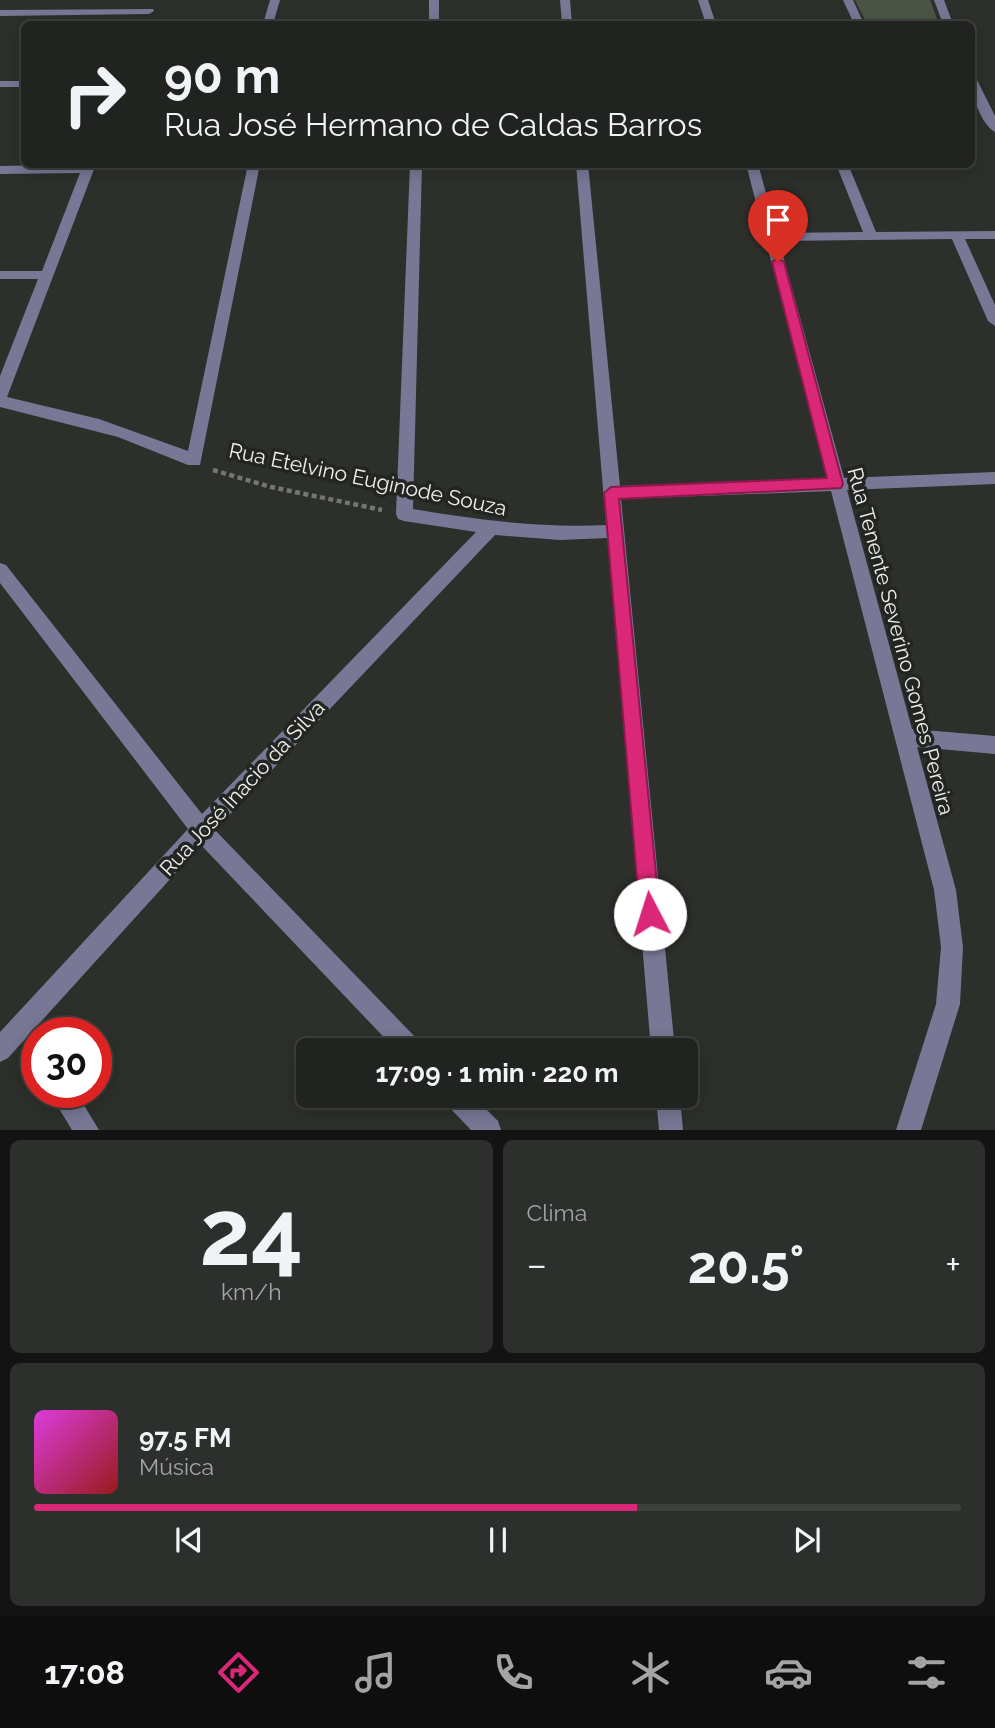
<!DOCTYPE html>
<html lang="pt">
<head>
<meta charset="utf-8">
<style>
	body { margin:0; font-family:Raleway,sans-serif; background:#2d2f2d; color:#f1f3f6; height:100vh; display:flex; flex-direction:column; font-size:26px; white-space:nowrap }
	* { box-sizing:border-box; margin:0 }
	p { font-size:23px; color:#a2a4a5 }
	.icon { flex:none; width:38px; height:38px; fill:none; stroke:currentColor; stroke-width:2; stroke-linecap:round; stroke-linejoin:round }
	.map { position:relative; height:1130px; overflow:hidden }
	.details { display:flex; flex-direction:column; gap:10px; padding:10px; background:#121312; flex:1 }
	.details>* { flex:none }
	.banner { position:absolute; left:21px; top:21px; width:954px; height:147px; border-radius:10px; box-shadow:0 4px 18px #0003,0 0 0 2px #3e403e; background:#212320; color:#f1f3f6; overflow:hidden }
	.speed { position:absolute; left:21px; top:1017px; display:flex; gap:14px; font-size:35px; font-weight:700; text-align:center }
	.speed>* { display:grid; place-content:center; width:91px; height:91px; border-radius:50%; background:#212320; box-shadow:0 4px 18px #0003,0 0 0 2px #3e403e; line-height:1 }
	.speed .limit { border:10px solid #d22; background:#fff; color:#111 }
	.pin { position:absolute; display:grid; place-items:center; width:60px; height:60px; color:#fff; margin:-72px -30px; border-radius:50% 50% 50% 0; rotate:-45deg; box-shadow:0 0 7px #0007 }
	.pin .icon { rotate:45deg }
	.me { position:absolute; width:77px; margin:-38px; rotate:355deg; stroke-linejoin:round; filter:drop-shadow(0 0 5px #0008) }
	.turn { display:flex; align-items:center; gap:24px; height:147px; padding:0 28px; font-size:32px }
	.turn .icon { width:91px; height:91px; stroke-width:2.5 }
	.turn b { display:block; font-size:49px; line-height:60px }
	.big { font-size:52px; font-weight:700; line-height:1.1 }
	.details .tile { flex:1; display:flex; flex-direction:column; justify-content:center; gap:10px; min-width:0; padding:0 24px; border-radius:10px; background:#2d2f2d }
	.details .dial { align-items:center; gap:0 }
	.dial b { font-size:91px; line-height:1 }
	.song { display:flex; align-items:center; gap:21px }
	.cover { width:84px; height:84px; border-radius:10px; background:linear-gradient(135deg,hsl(300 70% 55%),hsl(0 70% 35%)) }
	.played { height:7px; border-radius:4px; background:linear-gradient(90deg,#db2777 65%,#3e403e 65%) }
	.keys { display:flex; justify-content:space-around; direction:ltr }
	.heat { display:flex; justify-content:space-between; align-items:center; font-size:38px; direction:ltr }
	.details .tiles { flex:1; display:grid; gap:10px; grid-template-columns:1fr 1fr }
	.tile:last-child { grid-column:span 2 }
	.trip { position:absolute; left:296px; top:1038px; width:402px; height:70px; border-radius:10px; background:#212320; box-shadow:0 4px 18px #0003,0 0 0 2px #3e403e; font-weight:700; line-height:70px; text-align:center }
	.dock { display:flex; height:112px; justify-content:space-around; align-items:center; background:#0d0e0d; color:#a2a4a5 }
	.dock .icon { width:49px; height:49px }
	.dock .selected { color:#db2777 }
	.dock b { font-size:32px; color:#f1f3f6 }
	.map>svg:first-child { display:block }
	.green { fill:#4a5545 }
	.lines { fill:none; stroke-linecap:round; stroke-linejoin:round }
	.path { stroke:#747672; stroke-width:4.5; stroke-dasharray:5 3.5; stroke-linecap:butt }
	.minor { fill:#787795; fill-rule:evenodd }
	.route { fill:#db2777; stroke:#8e194d; stroke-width:2 }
	.labels { text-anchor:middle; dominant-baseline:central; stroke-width:7; stroke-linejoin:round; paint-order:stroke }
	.street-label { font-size:21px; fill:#eeefed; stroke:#222521 }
</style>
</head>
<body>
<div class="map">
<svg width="995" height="1130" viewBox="0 0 995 1130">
	<rect width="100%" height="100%" fill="#2c2f2a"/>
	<polygon class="green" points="855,0 930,0 939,24 867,24"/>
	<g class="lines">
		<polyline class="path" points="213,470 271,487 382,510"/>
		<g class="minor">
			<polygon points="270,0 280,0 273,24 263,24"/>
			<rect x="429" y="0" width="10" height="24"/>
			<polygon points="560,0 570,0 572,24 562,24"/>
			<polygon points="698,0 708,0 716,24 706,24"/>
			<polygon points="843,0 853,0 864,24 854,24"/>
			<polygon points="934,0 944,0 953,24 943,24"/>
			<polygon points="153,9 154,11 149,14 0,16 0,10"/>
			<path d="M971 77 977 80 995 116V132C980 124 971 93 971 77Z"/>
			<rect x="0" y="81" width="24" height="6"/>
			<polygon points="96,164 7,397 99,419 188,451 248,164 260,164 200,465 188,465 118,437 0,407 0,376 38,279 0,279 0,271 42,271 80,173 0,174 0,166"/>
			<path d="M410 164H422L413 509C477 520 541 528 606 525L576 164H588L620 486 827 478 746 164H758L777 233 863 232 836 164H848L876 232 995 231V239H965L995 305V326L988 321 952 239 779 241 844 478 995 472V484L847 490 912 729 995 736V754L917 747 956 890 963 947 960 1004 921 1130H896L936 1004 941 947 934 890 831 491 621 499 675 1050H651L608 538 560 540 495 535 215 830 420 1042 424 1050H396L201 845 8 1058 0 1062V1032L188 829 0 583V563L6 565 202 814 476 532 404 521 398 519 396 514Z"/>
			<polygon points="33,1040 37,1042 37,1069 29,1065 21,1052 25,1044"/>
			<polygon points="49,1092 76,1092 99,1130 72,1130"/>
			<polygon points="444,1096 473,1096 498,1121 501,1130 471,1130 447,1105"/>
			<polygon points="656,1096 680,1096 683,1130 659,1130"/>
		</g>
	</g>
	<polygon class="route" points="778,258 784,262 843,484 841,488 619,499 660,914 657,921 650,924 643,921 640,914 604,493 611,487 827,478 772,262"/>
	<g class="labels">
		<g class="street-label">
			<text transform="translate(368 479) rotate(12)">Rua Etelvino Euginode Souza</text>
			<text transform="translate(901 641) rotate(75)">Rua Tenente Severino Gomes Pereira</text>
			<text transform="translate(242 788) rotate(-47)">Rua José Inacio da Silva</text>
		</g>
	</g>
</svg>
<div class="speed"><div class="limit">30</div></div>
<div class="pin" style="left:778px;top:262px;background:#d93025"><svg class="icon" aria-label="arrive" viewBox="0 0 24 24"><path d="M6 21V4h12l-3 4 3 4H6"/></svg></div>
<svg class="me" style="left:650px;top:914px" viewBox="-20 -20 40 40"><circle r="19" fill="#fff"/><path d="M0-13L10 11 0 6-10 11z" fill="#db2777"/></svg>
<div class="trip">17:09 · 1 min · 220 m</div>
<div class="banner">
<div class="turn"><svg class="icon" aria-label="right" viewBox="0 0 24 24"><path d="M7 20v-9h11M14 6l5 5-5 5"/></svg><div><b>90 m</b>Rua José Hermano de Caldas Barros</div></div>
</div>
</div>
<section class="details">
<div class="tiles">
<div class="tile dial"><b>24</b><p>km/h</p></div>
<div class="tile"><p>Clima</p>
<div class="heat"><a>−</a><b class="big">20.5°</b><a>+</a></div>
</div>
<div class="tile">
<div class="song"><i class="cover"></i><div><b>97.5 FM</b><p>Música</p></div></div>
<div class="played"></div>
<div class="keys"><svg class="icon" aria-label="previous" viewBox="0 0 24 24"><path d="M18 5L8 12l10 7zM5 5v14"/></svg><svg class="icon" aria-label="pause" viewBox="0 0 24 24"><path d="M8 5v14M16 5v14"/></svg><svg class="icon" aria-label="next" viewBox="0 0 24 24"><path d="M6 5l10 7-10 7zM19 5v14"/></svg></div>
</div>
</div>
</section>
<nav class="dock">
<b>17:08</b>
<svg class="icon selected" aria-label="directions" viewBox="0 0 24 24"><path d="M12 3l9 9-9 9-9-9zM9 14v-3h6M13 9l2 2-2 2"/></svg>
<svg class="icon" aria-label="music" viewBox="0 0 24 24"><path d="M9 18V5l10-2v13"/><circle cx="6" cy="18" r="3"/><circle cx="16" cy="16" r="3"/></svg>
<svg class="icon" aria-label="phone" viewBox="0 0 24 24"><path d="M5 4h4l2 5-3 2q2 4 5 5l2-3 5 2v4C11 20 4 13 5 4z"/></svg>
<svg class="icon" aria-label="climate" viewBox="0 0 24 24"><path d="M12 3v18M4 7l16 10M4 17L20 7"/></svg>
<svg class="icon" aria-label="car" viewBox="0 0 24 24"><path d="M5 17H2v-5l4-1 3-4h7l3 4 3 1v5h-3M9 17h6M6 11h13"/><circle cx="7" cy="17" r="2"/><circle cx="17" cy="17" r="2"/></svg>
<svg class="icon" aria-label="filters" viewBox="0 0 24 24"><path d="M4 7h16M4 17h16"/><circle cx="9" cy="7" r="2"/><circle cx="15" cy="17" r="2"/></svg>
</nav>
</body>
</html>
